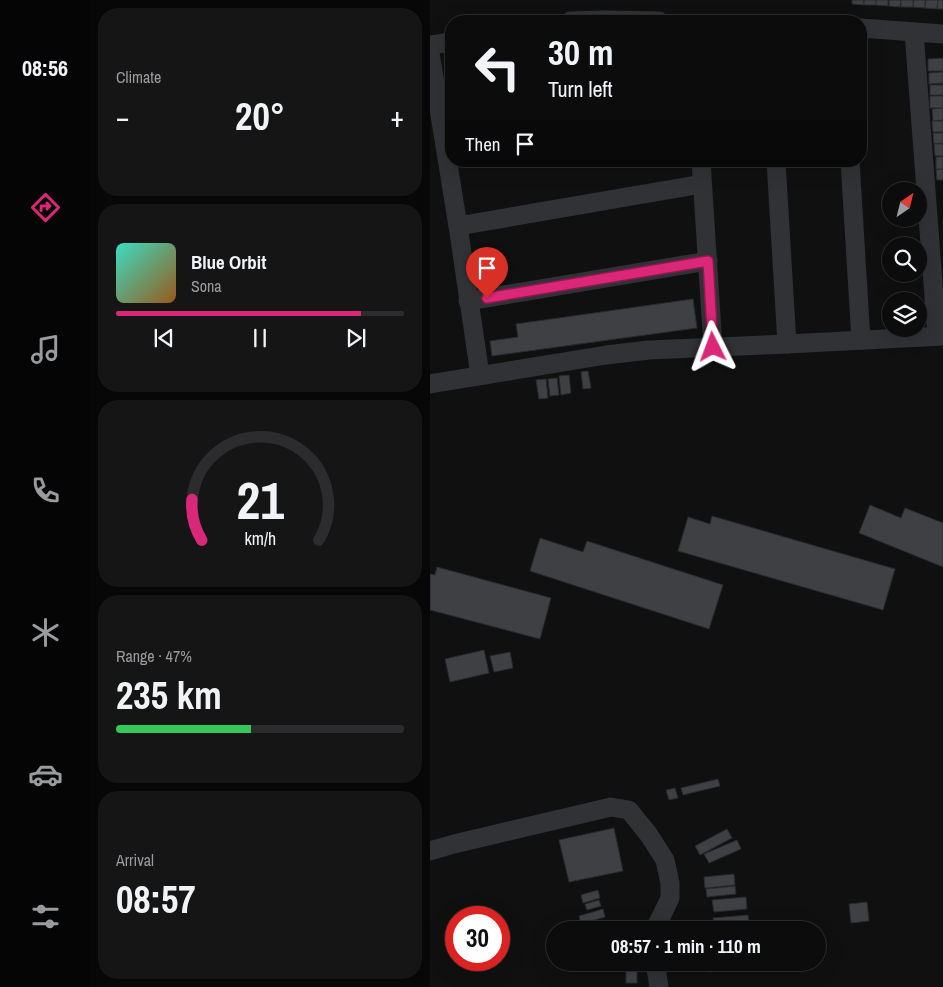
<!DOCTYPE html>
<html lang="en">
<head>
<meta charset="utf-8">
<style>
	body { margin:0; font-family:"Archivo Narrow",sans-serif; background:#151516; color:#f1f3f6; height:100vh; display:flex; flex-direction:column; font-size:19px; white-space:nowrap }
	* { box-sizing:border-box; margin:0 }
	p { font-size:16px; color:#9a9b9d }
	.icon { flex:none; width:28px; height:28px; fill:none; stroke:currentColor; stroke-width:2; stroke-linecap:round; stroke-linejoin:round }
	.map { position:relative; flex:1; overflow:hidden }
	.panel { display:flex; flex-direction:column; gap:8px; padding:8px; background:#070707; width:340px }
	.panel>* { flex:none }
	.hud { position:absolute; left:15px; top:15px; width:422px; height:152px; border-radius:20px; box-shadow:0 5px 20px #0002,0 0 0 1px #2c2c2e; background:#0c0c0d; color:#f1f3f6; overflow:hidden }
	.needle { width:32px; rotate:35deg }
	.controls { position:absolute; left:452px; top:182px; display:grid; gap:10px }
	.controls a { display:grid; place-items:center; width:45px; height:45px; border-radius:50%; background:#0c0c0d; box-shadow:0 5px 20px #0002,0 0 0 1px #2c2c2e; font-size:25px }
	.speed { position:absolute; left:15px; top:906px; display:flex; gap:10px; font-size:25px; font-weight:700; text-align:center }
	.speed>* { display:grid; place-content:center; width:65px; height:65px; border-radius:50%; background:#0c0c0d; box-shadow:0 5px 20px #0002,0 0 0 1px #2c2c2e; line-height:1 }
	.speed .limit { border:8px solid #d22; background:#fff; color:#111 }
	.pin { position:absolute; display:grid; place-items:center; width:42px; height:42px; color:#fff; margin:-51px -21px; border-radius:50% 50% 50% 0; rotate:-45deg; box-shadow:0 0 5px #0007 }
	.pin .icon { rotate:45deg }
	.me { position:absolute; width:55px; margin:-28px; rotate:357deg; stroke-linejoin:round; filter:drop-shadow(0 0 4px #0008) }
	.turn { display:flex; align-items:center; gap:18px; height:105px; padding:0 20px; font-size:22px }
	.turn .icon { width:65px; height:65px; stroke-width:2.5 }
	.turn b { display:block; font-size:35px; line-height:42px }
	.then { display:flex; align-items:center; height:48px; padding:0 20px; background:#0003; gap:10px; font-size:19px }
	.big { font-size:38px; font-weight:700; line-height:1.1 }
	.panel .card { flex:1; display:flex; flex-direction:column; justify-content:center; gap:8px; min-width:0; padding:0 18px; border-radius:20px; background:#151516 }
	.panel .dial { align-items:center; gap:0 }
	.dial svg { height:130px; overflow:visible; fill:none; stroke:#2c2c2e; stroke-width:7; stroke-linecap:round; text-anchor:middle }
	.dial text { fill:#f1f3f6; stroke:none }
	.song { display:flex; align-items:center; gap:15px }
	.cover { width:60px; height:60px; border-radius:8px; background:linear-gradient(135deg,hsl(170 70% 55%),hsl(30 70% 35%)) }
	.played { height:5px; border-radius:2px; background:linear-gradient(90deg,#db2777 85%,#2c2c2e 85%) }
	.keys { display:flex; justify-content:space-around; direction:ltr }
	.heat { display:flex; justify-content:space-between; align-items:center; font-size:28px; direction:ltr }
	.charge { height:8px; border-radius:4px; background:linear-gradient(90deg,#34c759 47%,#2c2c2e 0) }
	.trip { position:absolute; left:116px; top:921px; width:280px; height:50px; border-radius:25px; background:#0c0c0d; box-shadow:0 5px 20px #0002,0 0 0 1px #2c2c2e; font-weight:700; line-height:50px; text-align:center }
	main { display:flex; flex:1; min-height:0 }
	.tabs { display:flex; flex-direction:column; width:90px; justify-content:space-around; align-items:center; background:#050505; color:#9a9b9d }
	.tabs .icon { width:35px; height:35px }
	.tabs .on { color:#db2777 }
	.tabs b { font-size:22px; color:#f1f3f6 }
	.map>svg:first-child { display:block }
	.building { fill:#3f4044; stroke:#2a2a2c }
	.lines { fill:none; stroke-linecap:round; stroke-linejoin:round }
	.minor { stroke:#313235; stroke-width:19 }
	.route-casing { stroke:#8e194d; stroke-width:12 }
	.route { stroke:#db2777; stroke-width:9 }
</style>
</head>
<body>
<main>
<nav class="tabs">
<b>08:56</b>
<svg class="icon on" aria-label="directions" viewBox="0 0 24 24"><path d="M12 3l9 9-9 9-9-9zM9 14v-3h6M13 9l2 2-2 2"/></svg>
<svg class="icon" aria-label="music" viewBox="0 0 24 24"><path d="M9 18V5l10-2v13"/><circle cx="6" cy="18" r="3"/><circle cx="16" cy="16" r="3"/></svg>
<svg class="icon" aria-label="phone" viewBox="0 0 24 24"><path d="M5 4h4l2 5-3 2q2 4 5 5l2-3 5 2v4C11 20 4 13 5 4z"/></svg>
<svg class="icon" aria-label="climate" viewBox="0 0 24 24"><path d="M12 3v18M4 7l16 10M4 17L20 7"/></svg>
<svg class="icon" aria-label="car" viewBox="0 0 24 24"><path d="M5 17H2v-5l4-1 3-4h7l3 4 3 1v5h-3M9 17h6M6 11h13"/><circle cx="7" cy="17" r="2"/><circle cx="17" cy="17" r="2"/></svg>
<svg class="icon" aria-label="filters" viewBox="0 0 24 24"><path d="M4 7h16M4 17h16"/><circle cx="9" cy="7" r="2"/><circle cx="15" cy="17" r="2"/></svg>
</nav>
<section class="panel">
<div class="card"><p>Climate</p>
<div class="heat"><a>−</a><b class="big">20°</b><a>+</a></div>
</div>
<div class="card">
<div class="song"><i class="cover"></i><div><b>Blue Orbit</b><p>Sona</p></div></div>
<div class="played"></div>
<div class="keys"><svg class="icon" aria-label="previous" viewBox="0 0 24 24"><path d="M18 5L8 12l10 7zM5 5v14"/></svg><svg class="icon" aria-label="pause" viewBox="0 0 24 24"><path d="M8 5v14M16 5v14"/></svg><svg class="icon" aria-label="next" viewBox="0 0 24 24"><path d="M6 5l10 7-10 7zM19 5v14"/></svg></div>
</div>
<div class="card dial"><svg viewBox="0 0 100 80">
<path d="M14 69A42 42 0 1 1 86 69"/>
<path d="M14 69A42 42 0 0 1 8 44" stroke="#db2777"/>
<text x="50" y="56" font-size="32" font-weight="700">21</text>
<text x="50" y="72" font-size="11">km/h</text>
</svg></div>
<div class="card"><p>Range · 47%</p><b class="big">235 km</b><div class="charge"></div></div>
<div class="card"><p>Arrival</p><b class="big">08:57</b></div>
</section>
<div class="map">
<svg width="513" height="987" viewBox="0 0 513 987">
	<rect width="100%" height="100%" fill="#101011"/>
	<g class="building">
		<polygon points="422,0 434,0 434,5 422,4"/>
		<rect x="434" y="0" width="12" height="5"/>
		<polygon points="446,0 458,0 458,6 446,5"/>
		<polygon points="459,0 471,0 470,7 459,6"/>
		<rect x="471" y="0" width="12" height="7"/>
		<polygon points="484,0 495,0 495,8 483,7"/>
		<polygon points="496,0 508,0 507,9 495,8"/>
		<polygon points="508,0 513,0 513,9 507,9"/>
		<polygon points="513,58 513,71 498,71 498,59"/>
		<polygon points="513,72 513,83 499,84 499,73"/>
		<rect x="500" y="85" width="13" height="10"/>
		<rect x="500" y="96" width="13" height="12"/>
		<polygon points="513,108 513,120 503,121 502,109"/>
		<polygon points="502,121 513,121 513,132 503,132"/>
		<polygon points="503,133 513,133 513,143 504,144"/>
		<polygon points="504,144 513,144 513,156 505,156"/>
		<rect x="506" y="157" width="7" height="12"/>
		<polygon points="513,169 513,180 507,180 506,170"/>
		<polygon points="263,299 267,328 62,356 60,341 88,337 86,324"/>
		<polygon points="158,371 161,388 153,389 151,372"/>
		<polygon points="139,375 141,393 131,395 129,376"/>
		<polygon points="127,378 129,395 120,396 118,379"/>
		<polygon points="116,379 118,398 109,399 106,380"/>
		<polygon points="440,505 471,518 475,508 513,523 513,567 429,533"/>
		<polygon points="282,516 465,569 453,610 248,551 258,517 280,524"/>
		<polygon points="110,538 153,552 157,541 293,585 279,629 100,571"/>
		<polygon points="7,567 121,598 110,639 0,610 0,574 5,575"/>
		<polygon points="54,650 59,673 20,682 15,659"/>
		<polygon points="80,652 83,668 64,672 60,656"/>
		<polygon points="288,779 290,786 253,795 251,788"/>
		<polygon points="245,788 248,798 239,800 236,790"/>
		<polygon points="184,828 193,871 139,882 129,840"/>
		<polygon points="297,829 302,838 270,855 265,846"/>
		<polygon points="307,840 311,849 279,863 274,854"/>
		<polygon points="304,874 305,885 275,888 274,877"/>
		<polygon points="305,886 306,894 277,897 276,889"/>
		<polygon points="168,890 170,898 153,903 151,895"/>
		<polygon points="316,897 317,909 284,912 282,900"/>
		<polygon points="169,900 171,906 157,910 155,904"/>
		<polygon points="437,902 439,921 421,923 419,904"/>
		<polygon points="173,909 175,917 151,924 149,916"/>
		<polygon points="318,915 319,924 284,927 283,918"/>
		<rect x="196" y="962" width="11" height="21"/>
		<polygon points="279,965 286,965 287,971 279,972"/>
	</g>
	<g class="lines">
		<g class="minor">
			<polyline points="140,21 174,20 229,21"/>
			<polyline points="431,28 513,34"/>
			<polyline points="484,32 507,336"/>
			<polyline points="0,45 21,42"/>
			<polyline points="0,53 28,226 50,375"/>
			<polyline points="271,161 283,347"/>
			<polyline points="346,161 357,344"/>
			<polyline points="420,161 431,340"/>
			<polyline points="28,226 272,184"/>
			<polyline points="38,301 278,261"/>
			<polyline points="0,384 176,355 219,350 357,344 513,336"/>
			<polyline points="0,851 24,844 181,807 199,810 219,835 235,860 240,883 240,898 230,919 224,930"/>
			<polyline points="225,962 229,987"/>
		</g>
	</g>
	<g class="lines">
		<defs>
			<polyline id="route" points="57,298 278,261 283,347"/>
		</defs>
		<use href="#route" class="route-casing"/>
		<use href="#route" class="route"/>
	</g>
</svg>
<div class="controls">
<a><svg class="needle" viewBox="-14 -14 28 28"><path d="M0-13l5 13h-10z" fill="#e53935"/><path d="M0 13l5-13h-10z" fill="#9a9b9d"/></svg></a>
<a><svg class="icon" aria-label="search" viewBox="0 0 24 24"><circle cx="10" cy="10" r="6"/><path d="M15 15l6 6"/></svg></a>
<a><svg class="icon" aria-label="layers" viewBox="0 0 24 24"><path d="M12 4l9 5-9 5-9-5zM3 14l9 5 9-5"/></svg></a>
</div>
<div class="speed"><div class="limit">30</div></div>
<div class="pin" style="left:57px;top:298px;background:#d93025"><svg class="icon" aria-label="arrive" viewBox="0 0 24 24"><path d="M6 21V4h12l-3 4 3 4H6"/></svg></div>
<svg class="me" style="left:283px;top:347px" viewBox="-20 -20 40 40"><path d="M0-17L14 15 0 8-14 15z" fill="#db2777" stroke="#fff" stroke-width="4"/></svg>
<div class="trip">08:57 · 1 min · 110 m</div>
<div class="hud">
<div class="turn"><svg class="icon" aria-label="left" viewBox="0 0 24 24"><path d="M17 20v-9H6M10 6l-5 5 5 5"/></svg><div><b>30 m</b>Turn left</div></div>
<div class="then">Then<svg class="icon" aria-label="arrive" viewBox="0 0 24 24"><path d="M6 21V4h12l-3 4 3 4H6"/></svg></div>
</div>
</div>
</main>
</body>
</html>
